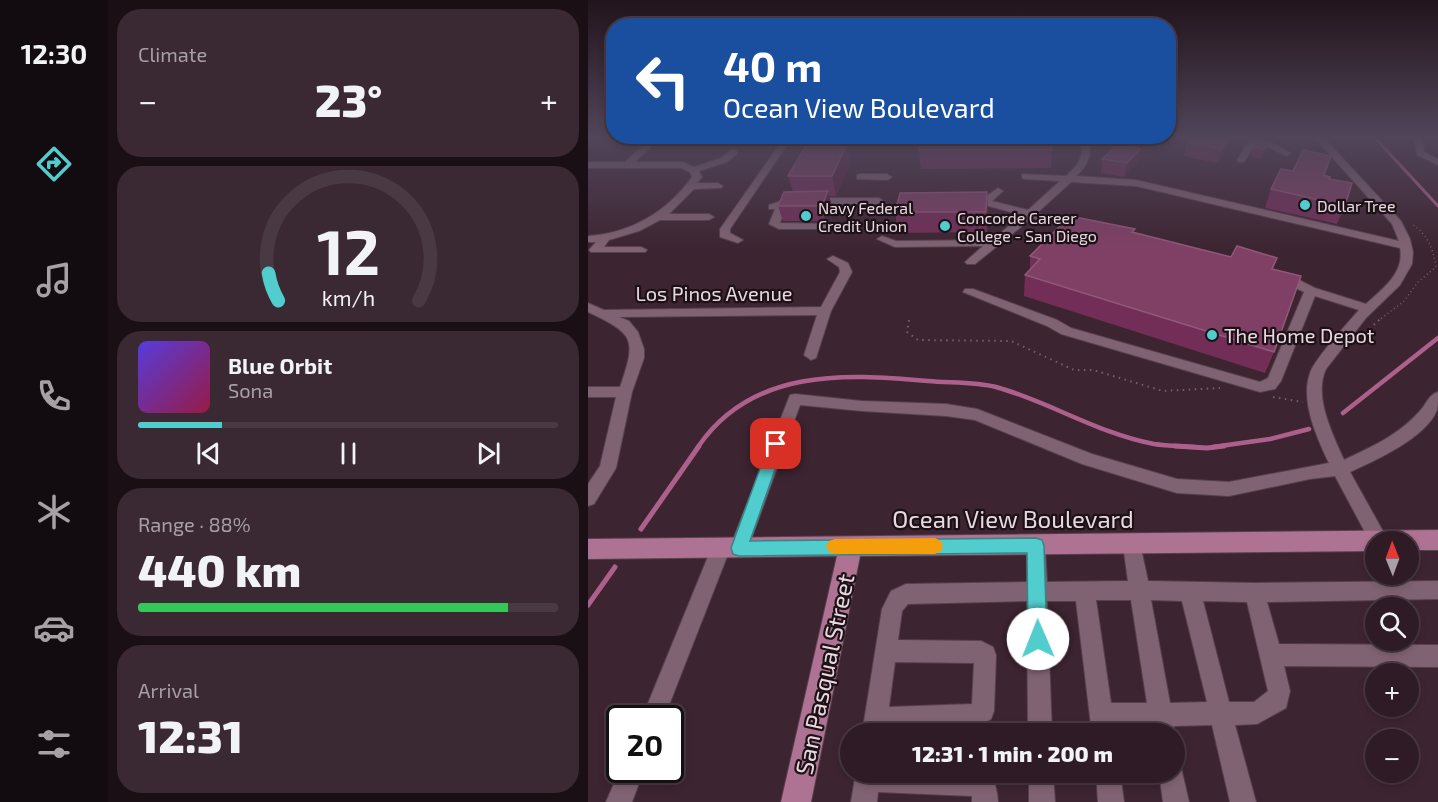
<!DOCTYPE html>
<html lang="en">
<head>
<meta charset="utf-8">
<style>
	body { margin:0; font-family:"Exo 2",sans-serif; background:#3a2832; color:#f1f3f6; height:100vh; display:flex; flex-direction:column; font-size:22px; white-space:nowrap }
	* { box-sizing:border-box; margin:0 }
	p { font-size:20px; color:#a7a1a7 }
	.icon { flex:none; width:33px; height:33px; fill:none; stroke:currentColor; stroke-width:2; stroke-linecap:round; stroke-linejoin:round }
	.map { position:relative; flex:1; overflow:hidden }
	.details { display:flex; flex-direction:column; gap:9px; padding:9px; background:#190f14; width:480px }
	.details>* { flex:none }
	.top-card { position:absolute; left:18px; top:18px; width:570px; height:126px; border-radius:24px; box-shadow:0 3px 9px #0003,0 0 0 2px #493942; background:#1a4fa0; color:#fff; overflow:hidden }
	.needle { width:39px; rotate:359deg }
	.fabs { position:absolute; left:777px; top:531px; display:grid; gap:12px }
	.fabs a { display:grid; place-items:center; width:54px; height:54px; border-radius:50%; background:#2e1b25; box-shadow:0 3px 9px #0003,0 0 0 2px #493942; font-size:30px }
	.speed { position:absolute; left:18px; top:705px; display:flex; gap:12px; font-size:30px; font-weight:700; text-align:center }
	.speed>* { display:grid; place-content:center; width:78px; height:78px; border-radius:50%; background:#2e1b25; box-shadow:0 3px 9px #0003,0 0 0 2px #493942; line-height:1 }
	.speed .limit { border:3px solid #111; border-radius:9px; background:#fff; color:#111 }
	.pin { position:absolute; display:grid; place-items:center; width:51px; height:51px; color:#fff; margin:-26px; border-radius:12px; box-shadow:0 3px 9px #0006 }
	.me { position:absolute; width:66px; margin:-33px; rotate:359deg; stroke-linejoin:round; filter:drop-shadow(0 0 4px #0008) }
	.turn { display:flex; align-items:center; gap:21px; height:126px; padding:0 18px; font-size:27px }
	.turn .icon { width:78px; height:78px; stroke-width:2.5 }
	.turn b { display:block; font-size:42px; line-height:51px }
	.big { font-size:45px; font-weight:800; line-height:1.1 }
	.details .widget { flex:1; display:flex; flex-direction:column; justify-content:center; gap:9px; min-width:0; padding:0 21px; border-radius:24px; background:#3a2832 }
	.details .dial { align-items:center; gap:0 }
	.dial svg { height:156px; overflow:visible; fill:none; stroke:#493942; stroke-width:7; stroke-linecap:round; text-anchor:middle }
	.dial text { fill:#f1f3f6; stroke:none }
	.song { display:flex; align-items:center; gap:18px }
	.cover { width:72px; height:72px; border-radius:9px; background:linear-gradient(135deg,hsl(250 70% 55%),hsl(340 70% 35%)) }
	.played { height:6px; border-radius:3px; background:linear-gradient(90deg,#52cdce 20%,#493942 20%) }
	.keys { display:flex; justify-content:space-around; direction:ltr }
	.heat { display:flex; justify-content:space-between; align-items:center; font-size:33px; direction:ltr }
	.charge { height:9px; border-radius:4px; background:linear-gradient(90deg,#34c759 88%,#493942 0) }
	.trip { position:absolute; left:252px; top:723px; width:345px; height:60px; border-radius:30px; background:#2e1b25; box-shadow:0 3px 9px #0003,0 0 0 2px #493942; font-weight:800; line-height:60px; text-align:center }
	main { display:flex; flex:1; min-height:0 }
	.tabs { display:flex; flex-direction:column; width:108px; justify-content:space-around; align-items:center; background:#120b0f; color:#a7a1a7 }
	.tabs .icon { width:42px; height:42px }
	.tabs .on { color:#52cdce }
	.tabs b { font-size:27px; color:#f1f3f6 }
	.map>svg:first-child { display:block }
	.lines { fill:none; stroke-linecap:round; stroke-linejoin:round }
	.stream-far2 { stroke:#ae608c; stroke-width:3 }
	.stream-far1 { stroke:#ae608c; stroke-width:4.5 }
	.stream { stroke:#ae608c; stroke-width:5 }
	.minor-casing { stroke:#56414d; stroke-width:2 }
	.major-casing { stroke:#56414d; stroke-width:2 }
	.path-far1 { stroke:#76606b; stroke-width:1.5; stroke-dasharray:1 3; stroke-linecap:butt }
	.path { stroke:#76606b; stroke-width:2; stroke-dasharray:1.5 4.5; stroke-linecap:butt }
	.minor { fill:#806372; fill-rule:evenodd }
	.major { fill:#ae7292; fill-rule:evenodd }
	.wall { fill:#732e57 }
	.shaded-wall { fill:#582242 }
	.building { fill:#804066; stroke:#905879; stroke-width:1.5 }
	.route { fill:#52cdce; stroke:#358586; stroke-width:1.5 }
	.slow { fill:#f59e0b }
	.poi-dot { fill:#52cdce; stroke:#1c1117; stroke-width:2 }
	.labels { text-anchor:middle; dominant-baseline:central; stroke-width:4.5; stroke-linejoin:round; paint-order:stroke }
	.far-poi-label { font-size:16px; fill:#e9d8e0; stroke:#1c1117; text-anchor:start }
	.street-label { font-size:20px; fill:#e9d8e0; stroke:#1c1117 }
	.poi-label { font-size:20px; fill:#e9d8e0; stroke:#1c1117; text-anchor:start }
	.near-street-label { font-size:24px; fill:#e9d8e0; stroke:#1c1117 }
</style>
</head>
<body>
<main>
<nav class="tabs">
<b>12:30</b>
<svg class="icon on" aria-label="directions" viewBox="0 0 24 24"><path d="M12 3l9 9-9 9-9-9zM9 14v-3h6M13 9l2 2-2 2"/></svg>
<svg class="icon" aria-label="music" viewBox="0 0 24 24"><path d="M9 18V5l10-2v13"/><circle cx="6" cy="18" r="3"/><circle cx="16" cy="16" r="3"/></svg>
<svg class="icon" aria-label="phone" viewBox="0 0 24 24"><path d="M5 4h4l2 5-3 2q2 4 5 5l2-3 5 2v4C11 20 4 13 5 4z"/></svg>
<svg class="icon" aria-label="climate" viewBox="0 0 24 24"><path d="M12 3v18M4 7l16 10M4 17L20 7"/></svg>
<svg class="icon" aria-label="car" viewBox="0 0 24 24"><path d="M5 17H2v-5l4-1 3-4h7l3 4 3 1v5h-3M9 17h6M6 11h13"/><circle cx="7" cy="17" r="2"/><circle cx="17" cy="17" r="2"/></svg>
<svg class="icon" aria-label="filters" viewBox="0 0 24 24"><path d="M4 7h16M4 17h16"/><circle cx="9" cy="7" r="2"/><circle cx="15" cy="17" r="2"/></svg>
</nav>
<section class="details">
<div class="widget"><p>Climate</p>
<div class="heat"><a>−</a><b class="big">23°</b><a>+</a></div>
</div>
<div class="widget dial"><svg viewBox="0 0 100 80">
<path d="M14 69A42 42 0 1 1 86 69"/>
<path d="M14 69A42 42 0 0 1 9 55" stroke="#52cdce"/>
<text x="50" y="56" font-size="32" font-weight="700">12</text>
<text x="50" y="72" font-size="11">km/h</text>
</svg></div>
<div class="widget">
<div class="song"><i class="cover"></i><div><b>Blue Orbit</b><p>Sona</p></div></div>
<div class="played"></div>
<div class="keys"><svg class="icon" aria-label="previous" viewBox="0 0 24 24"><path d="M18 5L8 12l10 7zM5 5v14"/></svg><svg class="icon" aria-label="pause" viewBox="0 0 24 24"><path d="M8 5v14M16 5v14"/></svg><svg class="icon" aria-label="next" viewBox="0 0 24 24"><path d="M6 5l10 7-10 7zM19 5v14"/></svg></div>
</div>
<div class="widget"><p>Range · 88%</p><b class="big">440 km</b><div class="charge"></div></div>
<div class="widget"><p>Arrival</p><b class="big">12:31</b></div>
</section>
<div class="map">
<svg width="850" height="802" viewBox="0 0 850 802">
	<rect width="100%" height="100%" fill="#3d2431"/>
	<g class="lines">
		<polyline class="stream-far2" points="789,140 850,206"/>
		<g class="stream-far1">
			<polyline points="755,413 850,338"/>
			<path d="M110 447C163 369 255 373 340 381 362 383 387 382 408 387 462 402 511 434 566 444 579 446 594 446 607 447"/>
			<polyline points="625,447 682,439 721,429"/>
		</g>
		<g class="stream">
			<polyline points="587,446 619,448 636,446"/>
			<polyline points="53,529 111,446"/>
			<polyline points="0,605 27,567"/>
		</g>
		<defs>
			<g id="minor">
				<path d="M63 138H72L47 162H94L106 167 133 158 143 150H149V154L139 162 111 171 114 177 109 183H130L135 186 133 188 106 189 81 214H121L126 217 121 220H72L51 231 21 240 16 247H53L59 250 57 252H3L1 250 8 242H0V236C43 233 79 212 104 177L102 172 93 168H0V162H37Z"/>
				<polygon points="196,138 203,139 142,229 142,233 155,240 150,243 132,237 132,229"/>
				<path d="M493 138H501C504 155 501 164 488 176L548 180 811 241 804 224 727 138H736L813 221 822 239 825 252 824 264 812 285 778 318 738 369C725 396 745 435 756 460 785 446 809 436 831 412 838 405 841 394 850 392 850 397 850 405 849 410 838 438 788 460 762 472L801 542H788V548L785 547 747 476 722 479 641 496 589 493 494 464 387 420 358 416 274 411 212 405 160 548 158 554 151 556 144 554 142 549 76 718H54L126 542 133 540 140 542 142 547 202 395 207 394 274 401 358 404 389 409 504 454 589 479 641 482 741 463C729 438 712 401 722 373 727 358 760 323 771 310L727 296 693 381 687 389 672 392 473 334 459 326 375 292 377 289H385L469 320 483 328 672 382 680 378 716 292 689 279V273H697L727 288 778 304C794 289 817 273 812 248L548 186 483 182 449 213 497 226V230L444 218 387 264H379L377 262 395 246 307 247 289 239 294 236 308 241 404 240 434 215 393 204V200L410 188 415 191 404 201 440 210 472 181 437 179 434 178V174L478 176C493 162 495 158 493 138Z"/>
				<polygon points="826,138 834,138 836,152 850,159 850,165 829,155"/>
				<polygon points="663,141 685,143 703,153 699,156 680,147 666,146 656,162 650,162 649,160 660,142"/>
				<polygon points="272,174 299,174 304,177 299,180 269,179 269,175"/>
				<polygon points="202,198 291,198 296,201 291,204 203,204 199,205 192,223 256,224 257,226 252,229 191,229 181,224 187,209 181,209 181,205"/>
				<path d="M245 256 260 263 264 272 243 311 228 358 223 360 216 355 229 315 31 317 41 321 50 332 56 349V358L44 392 28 468 6 504 0 506V484L12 466 28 397H0V387H32C49 338 46 334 0 312V303L16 310 233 307 252 272 251 267 239 259Z"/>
				<path d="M544 537 551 539 560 581 667 583 850 581V599L679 602 691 644 850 645V667L696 666 702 691 698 708 669 724 647 725 668 802H642L624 725 586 726V737V734H564L563 726H526L528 734H504L488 601H459L464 734H440L439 601 320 604 314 611 310 640 393 641 405 647 408 655 406 711 403 719 388 727 298 730V734H274L294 609 303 591 318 584 439 582V546L441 540 448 538 455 540 457 546 459 582 540 581 535 545 537 539ZM508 600H543L559 703H523ZM563 600 594 601 619 702 582 703ZM615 601 659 602 680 691 666 702H641ZM307 662 386 663 384 704 301 707Z"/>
				<polygon points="586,761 592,763 601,802 575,802 571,772 586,772"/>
				<polygon points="32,770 56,770 44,802 18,802"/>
				<path d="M268 772H396L403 775C408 785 409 791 410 802H384V796L290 792 289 802H263Z"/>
				<polygon points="441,772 465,772 467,802 441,802"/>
				<polygon points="508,772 532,772 536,802 510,802"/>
			</g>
			<g id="major">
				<polygon points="182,138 362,138 363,139 358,142 187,141"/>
				<polygon points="436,138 560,138 555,141 440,142"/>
				<polygon points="850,530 850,550 820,550 820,542 788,542 788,551 272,556 223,802 193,802 249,556 0,559 0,539"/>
			</g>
		</defs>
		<use href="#minor" class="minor-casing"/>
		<use href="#major" class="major-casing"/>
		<path class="path-far1" d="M790 321 816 301 830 282 848 267C845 248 840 235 824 224"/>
		<g class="path">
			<polyline points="321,320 319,332 330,340 423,341 486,370 505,370 575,391 632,388"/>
			<polyline points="777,333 792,319"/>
			<polyline points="685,397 715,402"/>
		</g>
		<use href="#minor" class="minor"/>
		<use href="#major" class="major"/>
	</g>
	<g class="wall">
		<polygon points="642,138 638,151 630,163 596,156 599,142"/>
		<polygon points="681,140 678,149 673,159 662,156 665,147"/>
		<polygon points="331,150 464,150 463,168 333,169"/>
		<polygon points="514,159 550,162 536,177 513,173"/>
		<polygon points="263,163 248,196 241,196 244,206 237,221 195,221 190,206 205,192 200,176"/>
		<polygon points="736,175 741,179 757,206 749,224 677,208 683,189"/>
		<polygon points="307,212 400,212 399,232 310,233"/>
		<polygon points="546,232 685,269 686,352 677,373 436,296 437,275 442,270 442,256"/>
	</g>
	<g class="shaded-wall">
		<polygon points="642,138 638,151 630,163 634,149"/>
		<polygon points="681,140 678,149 673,159 676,149"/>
		<polygon points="259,144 263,163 248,196 244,176"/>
		<polygon points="552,149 550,162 536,177 539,163"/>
		<polygon points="240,191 244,206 237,221 234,206"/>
		<polygon points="399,192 400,212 399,232 398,212"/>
	</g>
	<g class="building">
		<polygon points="334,138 462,138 464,150 331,150"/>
		<polygon points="603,138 642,138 634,149 599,142"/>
		<polygon points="670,139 681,140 676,149 665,147"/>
		<polygon points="219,144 259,144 244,176 200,176"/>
		<polygon points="530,144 552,149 539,163 514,159"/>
		<polygon points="715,150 743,156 736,175 742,177 741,179 764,183 757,206 683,189 693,169 705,171"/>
		<polygon points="240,191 234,206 190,206 196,192"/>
		<polygon points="399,192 398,212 307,212 312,193"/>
		<polygon points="482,216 547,229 544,232 643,257 649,246 689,258 684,269 713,276 686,352 437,275 452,259 442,256"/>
	</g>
	<linearGradient id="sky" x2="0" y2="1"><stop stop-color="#22141b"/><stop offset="0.55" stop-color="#51455a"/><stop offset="1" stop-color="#51455a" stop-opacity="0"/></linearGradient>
	<rect width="850" height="250" fill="url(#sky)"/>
	<polygon class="route" points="188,438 194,440 196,444 162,541 448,538 454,540 456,546 459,639 456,646 450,649 443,646 440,639 439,553 151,556 145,554 143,548 181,444 183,440"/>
	<polygon class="slow" points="347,538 353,541 355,546 353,551 347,554 247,554 241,552 238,546 241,541 247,539"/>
	<g class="poi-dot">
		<circle cx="717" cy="205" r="6"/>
		<circle cx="218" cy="216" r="6"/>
		<circle cx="357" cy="226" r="6"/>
		<circle cx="624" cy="335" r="6"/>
	</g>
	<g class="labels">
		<g class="far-poi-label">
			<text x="729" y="205">Dollar Tree</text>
			<text x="230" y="207">Navy Federal<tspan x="230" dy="18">Credit Union</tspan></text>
			<text x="369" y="217">Concorde Career<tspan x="369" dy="18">College - San Diego</tspan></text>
		</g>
		<g class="street-label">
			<text x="126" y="293">Los Pinos Avenue</text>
		</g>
		<g class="poi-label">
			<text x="636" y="335">The Home Depot</text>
		</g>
		<g class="near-street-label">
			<text x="425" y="518">Ocean View Boulevard</text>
			<text transform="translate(236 674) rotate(-78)">San Pasqual Street</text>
		</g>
	</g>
</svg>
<div class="fabs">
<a><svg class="needle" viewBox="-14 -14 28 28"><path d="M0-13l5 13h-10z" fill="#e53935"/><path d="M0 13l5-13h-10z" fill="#a7a1a7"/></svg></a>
<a><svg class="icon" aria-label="search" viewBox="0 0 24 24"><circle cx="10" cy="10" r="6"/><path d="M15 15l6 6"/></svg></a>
<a>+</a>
<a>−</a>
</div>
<div class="speed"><div class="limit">20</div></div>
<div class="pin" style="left:188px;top:444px;background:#d93025"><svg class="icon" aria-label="arrive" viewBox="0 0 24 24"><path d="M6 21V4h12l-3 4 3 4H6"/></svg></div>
<svg class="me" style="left:450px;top:639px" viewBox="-20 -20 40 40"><circle r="19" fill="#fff"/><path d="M0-13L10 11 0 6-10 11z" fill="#52cdce"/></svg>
<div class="trip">12:31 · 1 min · 200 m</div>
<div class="top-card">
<div class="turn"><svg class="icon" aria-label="left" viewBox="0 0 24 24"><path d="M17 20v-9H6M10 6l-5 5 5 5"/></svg><div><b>40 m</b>Ocean View Boulevard</div></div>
</div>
</div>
</main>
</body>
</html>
